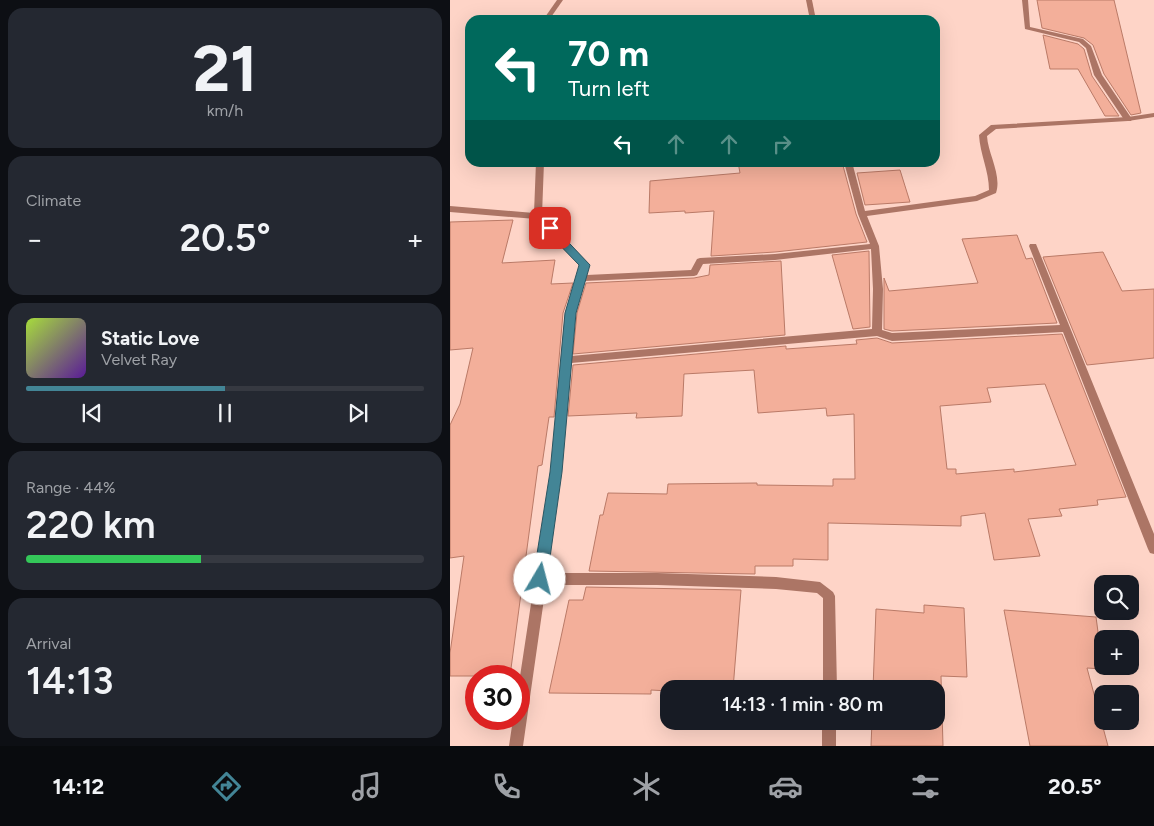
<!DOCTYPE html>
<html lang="en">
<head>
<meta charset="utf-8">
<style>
	body { margin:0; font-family:Figtree,sans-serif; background:#242831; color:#f1f3f6; height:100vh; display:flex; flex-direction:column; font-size:19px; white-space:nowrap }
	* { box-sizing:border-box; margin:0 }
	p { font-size:16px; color:#9ea1a6 }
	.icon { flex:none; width:28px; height:28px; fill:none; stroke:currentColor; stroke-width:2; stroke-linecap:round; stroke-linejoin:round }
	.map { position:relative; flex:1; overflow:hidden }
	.sheet { display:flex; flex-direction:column; gap:8px; padding:8px; background:#0d0f14; width:450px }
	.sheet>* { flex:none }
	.hud { position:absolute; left:15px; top:15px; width:475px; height:152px; border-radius:15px; box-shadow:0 5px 20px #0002; background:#00695c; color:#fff; overflow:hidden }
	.fabs { position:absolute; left:644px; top:575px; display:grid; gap:10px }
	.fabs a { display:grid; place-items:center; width:45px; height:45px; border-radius:10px; background:#171b24; box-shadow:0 5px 20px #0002; font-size:25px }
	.speed { position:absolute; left:15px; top:665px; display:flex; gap:10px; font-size:25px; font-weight:700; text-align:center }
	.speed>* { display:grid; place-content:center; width:65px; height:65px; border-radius:50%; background:#171b24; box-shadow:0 5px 20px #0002; line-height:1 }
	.speed .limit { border:8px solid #d22; background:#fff; color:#111 }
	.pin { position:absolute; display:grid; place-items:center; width:42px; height:42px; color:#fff; margin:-21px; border-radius:10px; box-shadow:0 2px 8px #0006 }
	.me { position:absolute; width:55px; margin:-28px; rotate:8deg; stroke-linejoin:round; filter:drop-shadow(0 0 4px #0008) }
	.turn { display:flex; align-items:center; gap:18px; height:105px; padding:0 20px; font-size:22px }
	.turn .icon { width:65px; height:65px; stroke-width:2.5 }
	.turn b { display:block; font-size:35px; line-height:42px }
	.lanes { display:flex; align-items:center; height:48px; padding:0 20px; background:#0003; justify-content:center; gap:25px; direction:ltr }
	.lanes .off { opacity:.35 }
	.big { font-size:38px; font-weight:600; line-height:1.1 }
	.sheet .widget { flex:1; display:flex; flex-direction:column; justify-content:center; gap:8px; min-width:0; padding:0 18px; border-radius:15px; background:#242831 }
	.sheet .dial { align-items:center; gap:0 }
	.dial b { font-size:65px; line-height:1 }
	.song { display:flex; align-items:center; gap:15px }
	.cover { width:60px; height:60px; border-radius:8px; background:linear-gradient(135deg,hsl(80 70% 55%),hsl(270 70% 35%)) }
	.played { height:5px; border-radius:2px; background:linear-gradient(90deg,#438596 50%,#363941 50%) }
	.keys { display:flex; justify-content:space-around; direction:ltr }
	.heat { display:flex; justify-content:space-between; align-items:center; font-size:28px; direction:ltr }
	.charge { height:8px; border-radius:4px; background:linear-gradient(90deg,#34c759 44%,#363941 0) }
	.trip { position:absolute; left:210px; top:680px; width:285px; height:50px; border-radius:15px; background:#171b24; box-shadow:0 5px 20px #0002; font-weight:600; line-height:50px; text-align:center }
	.tabs { display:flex; height:80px; justify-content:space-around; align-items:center; background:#090b0e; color:#9ea1a6 }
	.tabs .icon { width:35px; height:35px }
	.tabs .active { color:#438596 }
	.tabs b { font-size:22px; color:#f1f3f6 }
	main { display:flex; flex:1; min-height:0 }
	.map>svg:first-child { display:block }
	.building { fill:#f3af9a; stroke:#ba7a67; fill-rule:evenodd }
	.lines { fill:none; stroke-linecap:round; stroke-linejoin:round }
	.service { fill:#ac7565; fill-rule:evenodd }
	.minor { fill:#ac7565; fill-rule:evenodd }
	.route { fill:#438596; stroke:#2c5662 }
</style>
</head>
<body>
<main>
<section class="sheet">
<div class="widget dial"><b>21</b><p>km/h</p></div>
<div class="widget"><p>Climate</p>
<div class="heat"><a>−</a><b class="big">20.5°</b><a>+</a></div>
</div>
<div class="widget">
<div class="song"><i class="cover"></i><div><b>Static Love</b><p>Velvet Ray</p></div></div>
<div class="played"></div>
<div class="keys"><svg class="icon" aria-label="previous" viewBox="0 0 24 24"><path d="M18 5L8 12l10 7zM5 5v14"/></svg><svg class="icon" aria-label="pause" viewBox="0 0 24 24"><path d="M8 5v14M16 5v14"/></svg><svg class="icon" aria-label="next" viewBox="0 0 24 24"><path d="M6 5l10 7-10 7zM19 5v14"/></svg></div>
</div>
<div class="widget"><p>Range · 44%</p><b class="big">220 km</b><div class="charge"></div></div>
<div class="widget"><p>Arrival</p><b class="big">14:13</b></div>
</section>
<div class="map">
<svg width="704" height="746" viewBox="0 0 704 746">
	<rect width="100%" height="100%" fill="#fed4c7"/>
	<g class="building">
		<polygon points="587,0 664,0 691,113 681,115 654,74 643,45 634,38 592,28"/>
		<polygon points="593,35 628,44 634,49 642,76 669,116 655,116 628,69 600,69"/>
		<polygon points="288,162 392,162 406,214 417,242 325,252 261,256 264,211 235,213 235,211 199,213 200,181 290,173"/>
		<polygon points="450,170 460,202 415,205 407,173"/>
		<polygon points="63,220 52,263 105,260 101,284 123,283 113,313 104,417 99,417 92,465 88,466 60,676 0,676 0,653 14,556 0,558 0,425 10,404 23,348 0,350 0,222"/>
		<polygon points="567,235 576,259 582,258 607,323 442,331 434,329 434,278 439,291 528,283 512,239"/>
		<polygon points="419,251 420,327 403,329 382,255"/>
		<polygon points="653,252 672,291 704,289 704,358 637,365 593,257"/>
		<polygon points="331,261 335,335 123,354 127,313 136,283 244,278 259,275 260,265"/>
		<path d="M612 334 676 497 647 500 648 505 609 509 612 516 578 519 590 556 544 560 535 513 511 516V526L378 523V560L343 559V566H305V574L139 571 150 515H153L158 493 217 494 218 484 307 483V485L383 486V479H405L404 414 377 416 376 408 308 413 304 370 234 374 232 416 186 418 187 413 118 416 123 365 336 346V349L407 344 406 340 427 338 442 343ZM595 384 626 465 564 472V469L506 474V469H497L490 406 541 402 537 388Z"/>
		<polygon points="136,587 291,590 283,689 219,689 219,691 201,690 201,694 99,693 119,600 133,600"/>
		<polygon points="474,605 514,608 517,677 491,676 493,746 421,746 422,721 486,721 486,689 423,689 426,609 474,613"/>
		<polygon points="554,610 646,617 653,669 637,668 658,746 580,746"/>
	</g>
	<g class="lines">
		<polygon class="service" points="572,0 578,0 580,27 633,39 641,46 652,75 682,119 681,121 675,121 644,75 636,48 629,42 575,29"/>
		<g class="minor">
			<polygon points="107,0 113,0 99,20 93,20"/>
			<polygon points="356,0 362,0 366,20 360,20"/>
			<path d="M704 113V117L678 121 546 129 537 136C538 154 552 175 546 193L527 201 417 216 429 246 433 289 432 330 442 333 610 325 579 246 580 244H586L704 534V554L700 553 698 549 613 332 442 341 427 336 121 363 111 472 97 573H207L326 577 370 582 383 592 385 596 387 689H373V598L367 593 326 589 207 585H96L73 746H59L63 719H69V683L101 472 115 313 130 266 86 219 0 212V206L84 213 86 162H94L92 215 138 263 139 265 137 275 241 270 247 259 250 258 325 254 420 244 408 214 394 162H402L415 211 525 196 539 190C539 171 530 154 529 135L541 125 678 117ZM421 249 423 289 422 329 121 356 125 313 135 281 244 276 247 275 253 264 325 260Z"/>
			<rect x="372" y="721" width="14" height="25"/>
		</g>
	</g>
	<polygon class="route" points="100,225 103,226 140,265 126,313 112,472 97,579 95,583 90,585 85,583 83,579 100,472 115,313 129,265 96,231 95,228"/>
</svg>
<div class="fabs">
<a><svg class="icon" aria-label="search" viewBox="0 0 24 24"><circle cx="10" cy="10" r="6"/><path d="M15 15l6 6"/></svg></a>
<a>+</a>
<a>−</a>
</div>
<div class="speed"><div class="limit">30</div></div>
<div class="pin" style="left:100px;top:228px;background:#d93025"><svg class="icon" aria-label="arrive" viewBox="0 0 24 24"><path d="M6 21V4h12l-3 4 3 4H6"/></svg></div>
<svg class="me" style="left:90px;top:579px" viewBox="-20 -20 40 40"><circle r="19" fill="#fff"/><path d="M0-13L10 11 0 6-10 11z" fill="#438596"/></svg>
<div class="trip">14:13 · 1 min · 80 m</div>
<div class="hud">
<div class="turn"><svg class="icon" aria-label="left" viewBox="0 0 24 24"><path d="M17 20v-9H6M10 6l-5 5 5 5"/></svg><div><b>70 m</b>Turn left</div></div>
<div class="lanes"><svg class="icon" aria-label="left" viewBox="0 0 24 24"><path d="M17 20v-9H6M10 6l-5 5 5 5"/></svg><svg class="icon off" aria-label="ahead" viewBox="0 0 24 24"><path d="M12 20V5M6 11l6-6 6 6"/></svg><svg class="icon off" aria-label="ahead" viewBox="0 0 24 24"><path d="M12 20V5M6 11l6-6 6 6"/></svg><svg class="icon off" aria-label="right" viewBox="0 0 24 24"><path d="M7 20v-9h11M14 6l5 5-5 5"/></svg></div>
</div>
</div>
</main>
<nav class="tabs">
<b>14:12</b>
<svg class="icon active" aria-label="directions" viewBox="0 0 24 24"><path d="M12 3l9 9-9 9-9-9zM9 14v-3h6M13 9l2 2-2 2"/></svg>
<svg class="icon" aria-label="music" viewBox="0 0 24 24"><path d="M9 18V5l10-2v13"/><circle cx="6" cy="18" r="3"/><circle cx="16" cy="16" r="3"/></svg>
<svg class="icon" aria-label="phone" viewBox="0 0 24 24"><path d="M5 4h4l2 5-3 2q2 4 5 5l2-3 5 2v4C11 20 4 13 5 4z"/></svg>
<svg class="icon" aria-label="climate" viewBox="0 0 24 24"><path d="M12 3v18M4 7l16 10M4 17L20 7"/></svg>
<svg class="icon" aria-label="car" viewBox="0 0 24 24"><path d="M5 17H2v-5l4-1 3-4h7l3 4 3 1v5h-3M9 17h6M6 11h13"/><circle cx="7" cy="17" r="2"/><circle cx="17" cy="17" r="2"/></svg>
<svg class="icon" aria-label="filters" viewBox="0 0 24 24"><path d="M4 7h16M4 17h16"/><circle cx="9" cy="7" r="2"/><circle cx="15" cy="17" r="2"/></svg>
<b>20.5°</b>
</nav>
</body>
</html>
